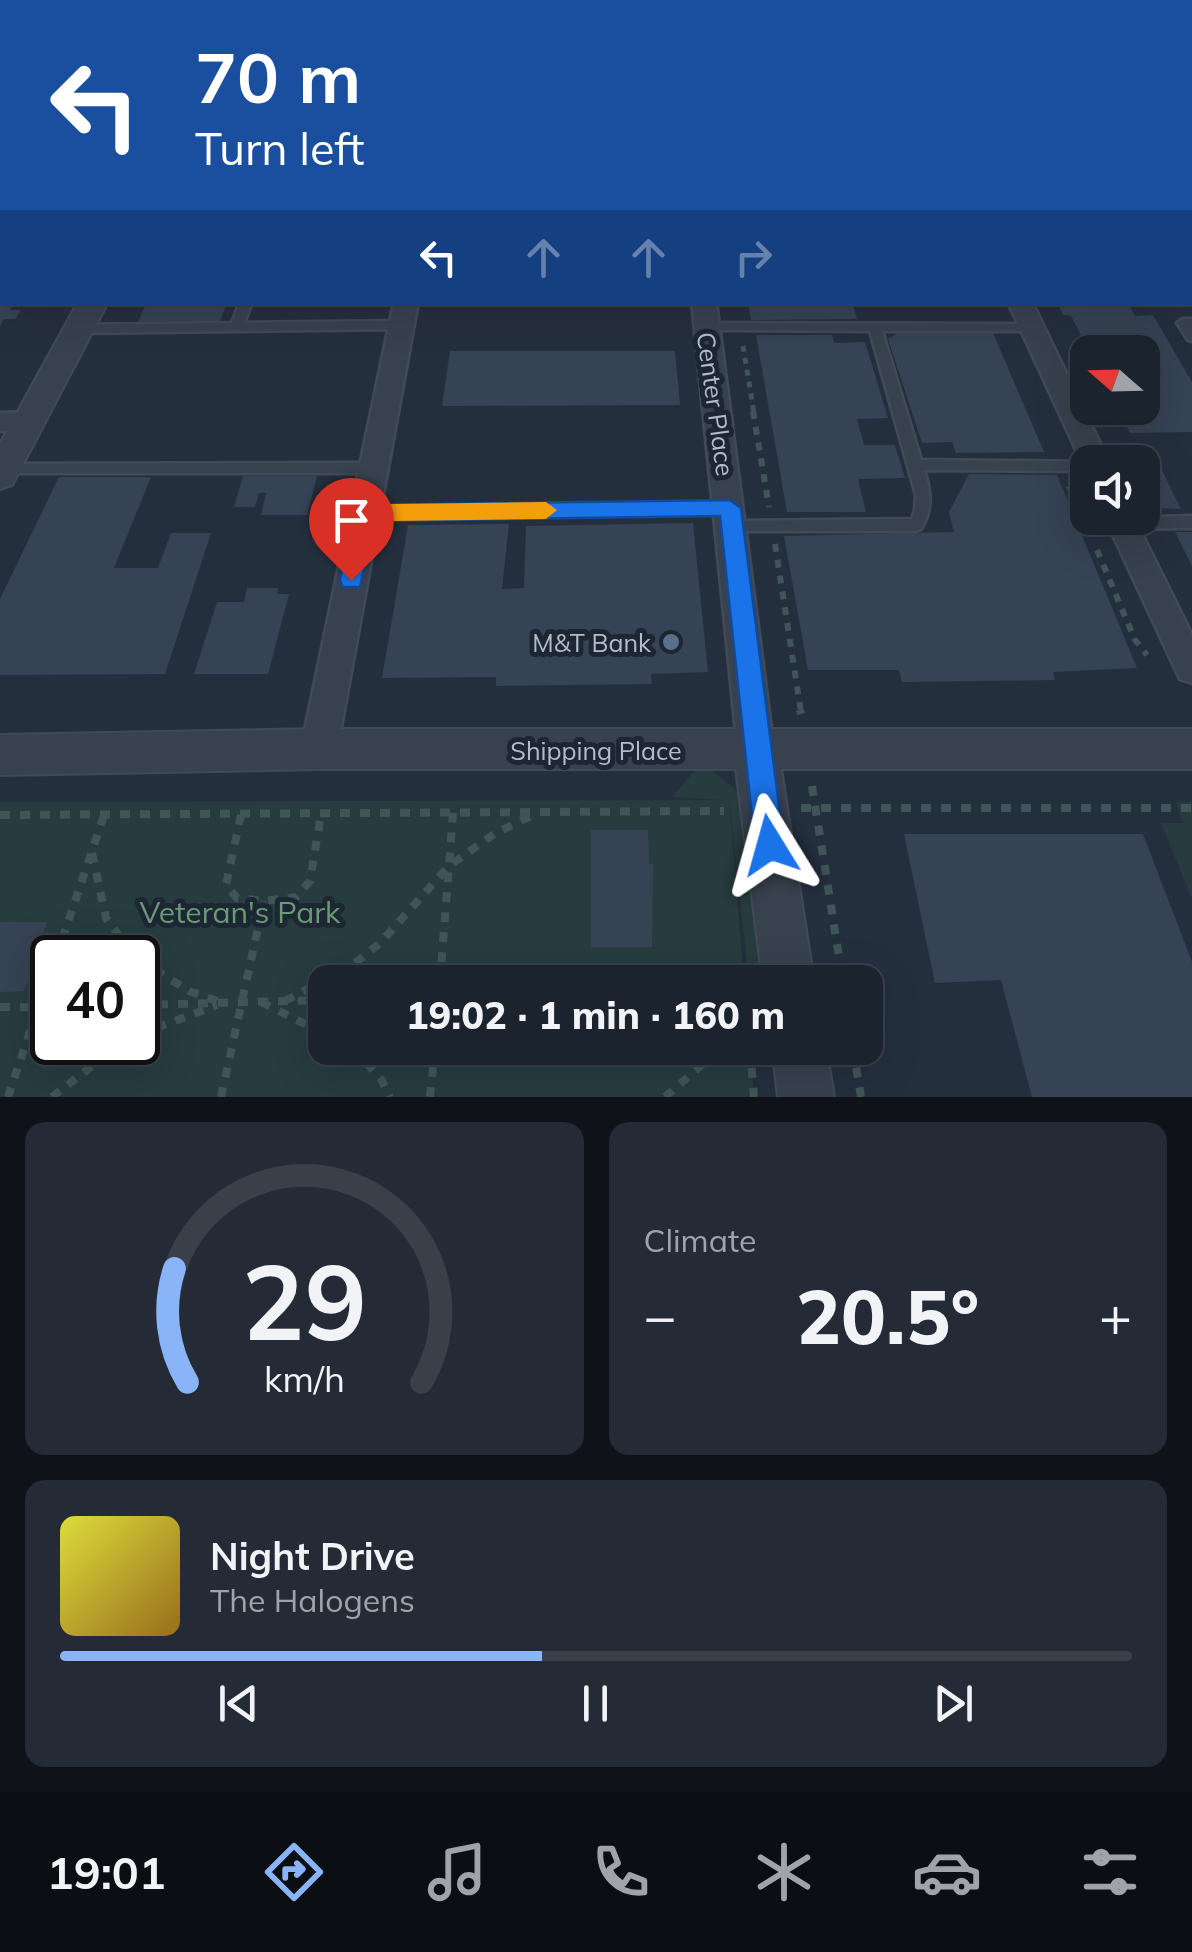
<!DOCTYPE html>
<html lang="en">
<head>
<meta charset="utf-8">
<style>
	body { margin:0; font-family:Mulish,sans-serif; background:#242b36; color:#f1f3f6; height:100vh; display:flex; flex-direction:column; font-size:38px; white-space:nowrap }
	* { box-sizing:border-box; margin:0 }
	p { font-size:32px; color:#a0a4aa }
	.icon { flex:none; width:55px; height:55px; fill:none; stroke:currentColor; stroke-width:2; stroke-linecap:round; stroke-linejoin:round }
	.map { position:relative; height:1097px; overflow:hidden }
	.side { display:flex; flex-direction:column; gap:25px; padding:25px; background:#0f1319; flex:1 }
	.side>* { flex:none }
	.top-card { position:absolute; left:0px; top:0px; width:1192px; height:305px; box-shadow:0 10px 40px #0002,0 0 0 2px #39404a; background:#1a4fa0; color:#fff; overflow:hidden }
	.needle { width:65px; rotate:290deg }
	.controls { position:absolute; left:1070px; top:335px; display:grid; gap:20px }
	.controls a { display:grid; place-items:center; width:90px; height:90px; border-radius:20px; background:#1b232e; box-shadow:0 10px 40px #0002,0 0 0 2px #39404a; font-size:50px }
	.speed { position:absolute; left:30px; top:935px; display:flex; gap:20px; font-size:50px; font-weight:700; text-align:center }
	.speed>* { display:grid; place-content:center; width:130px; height:130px; border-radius:50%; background:#1b232e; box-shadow:0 10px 40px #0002,0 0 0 2px #39404a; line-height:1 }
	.speed .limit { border:5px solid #111; border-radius:15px; background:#fff; color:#111 }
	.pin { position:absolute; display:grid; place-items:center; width:85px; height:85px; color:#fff; margin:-102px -42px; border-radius:50% 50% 50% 0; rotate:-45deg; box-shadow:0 0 10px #0007 }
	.pin .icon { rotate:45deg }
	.me { position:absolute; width:110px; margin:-55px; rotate:352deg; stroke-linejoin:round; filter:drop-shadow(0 0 8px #0008) }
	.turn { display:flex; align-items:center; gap:35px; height:210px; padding:0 30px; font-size:45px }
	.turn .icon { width:130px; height:130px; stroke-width:2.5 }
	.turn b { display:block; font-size:70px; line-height:85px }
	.lanes { display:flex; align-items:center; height:95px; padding:0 30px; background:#0003; justify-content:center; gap:50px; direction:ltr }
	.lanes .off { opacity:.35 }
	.big { font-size:75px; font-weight:800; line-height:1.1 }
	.side .tile { flex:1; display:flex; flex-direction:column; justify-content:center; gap:15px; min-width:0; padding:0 35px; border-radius:20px; background:#242b36 }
	.side .dial { align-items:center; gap:0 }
	.dial svg { height:260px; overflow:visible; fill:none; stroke:#39404a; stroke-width:7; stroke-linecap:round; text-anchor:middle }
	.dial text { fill:#f1f3f6; stroke:none }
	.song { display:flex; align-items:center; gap:30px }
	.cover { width:120px; height:120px; border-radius:15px; background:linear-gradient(135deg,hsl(60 70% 55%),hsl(40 70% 35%)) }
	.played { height:10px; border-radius:5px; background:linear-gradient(90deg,#8ab4f8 45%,#39404a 45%) }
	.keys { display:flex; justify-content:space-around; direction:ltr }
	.heat { display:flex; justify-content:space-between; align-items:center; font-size:55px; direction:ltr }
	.side .tiles { flex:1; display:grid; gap:25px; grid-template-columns:1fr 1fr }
	.tile:last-child { grid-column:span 2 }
	.trip { position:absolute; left:308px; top:965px; width:575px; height:100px; border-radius:20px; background:#1b232e; box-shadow:0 10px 40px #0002,0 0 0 2px #39404a; font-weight:800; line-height:100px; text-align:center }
	.tab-bar { display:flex; height:160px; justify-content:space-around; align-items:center; background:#0b0e12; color:#a0a4aa }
	.tab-bar .icon { width:70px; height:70px }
	.tab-bar .current { color:#8ab4f8 }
	.tab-bar b { font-size:45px; color:#f1f3f6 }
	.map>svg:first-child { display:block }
	.green { fill:#263c3f; fill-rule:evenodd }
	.building { fill:#364354 }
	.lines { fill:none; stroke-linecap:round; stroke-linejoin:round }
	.service-casing { stroke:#414a57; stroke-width:5 }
	.minor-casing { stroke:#414a57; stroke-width:5 }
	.tertiary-casing { stroke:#414a57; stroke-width:4 }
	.path-far2 { stroke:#3f5557; stroke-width:5; stroke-dasharray:6 6; stroke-linecap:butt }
	.path-far1 { stroke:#3f5557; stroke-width:6; stroke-dasharray:8 8; stroke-linecap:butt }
	.path { stroke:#3f5557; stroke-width:8; stroke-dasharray:10 10; stroke-linecap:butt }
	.service { fill:#38414e; fill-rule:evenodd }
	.minor { fill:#38414e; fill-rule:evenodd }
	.tertiary { fill:#38414e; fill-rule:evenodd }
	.route { fill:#1a73e8; stroke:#114b97; stroke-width:2.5 }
	.slow { fill:#f59e0b }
	.service-dot { fill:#5c6f8a; stroke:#1d2633; stroke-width:4 }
	.labels { text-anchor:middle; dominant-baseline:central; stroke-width:10; stroke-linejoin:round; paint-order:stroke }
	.street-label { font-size:25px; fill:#b4bcc9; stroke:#1d2633 }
	.poi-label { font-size:25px; fill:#b4bcc9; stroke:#1d2633; text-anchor:end }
	.near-park-label { font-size:30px; fill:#6b9a76; stroke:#1d2633 }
</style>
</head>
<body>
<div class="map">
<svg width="1192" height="1097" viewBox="0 0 1192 1097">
	<rect width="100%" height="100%" fill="#242f3e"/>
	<g class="green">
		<polygon points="281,0 1054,0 1055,2 280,2"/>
		<path d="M706 766 742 795 761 982H749L729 799 744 982H325V1048H750L754 1097H0V802L724 800 672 797 694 771ZM52 958H138V1042H52Z"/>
		<polygon points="1176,802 1192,802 1192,899 1161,823 1183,823"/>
	</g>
	<g class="building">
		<polygon points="147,302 227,302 220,321 138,322"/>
		<polygon points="748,302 852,302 857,319 751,320"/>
		<polygon points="1057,302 1128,302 1135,316 1153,315 1192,382 1192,432 1130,433 1118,408 1142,408 1142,352 1090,352 1071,316 1063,315"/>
		<polygon points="0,306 12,306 10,310 21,310 15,319 4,319 0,326"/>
		<polygon points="898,333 993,333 1044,452 956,453 952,442 922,443 888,339"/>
		<polygon points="756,335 832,335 834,343 865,342 888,418 857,419 864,445 895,445 905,478 858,479 866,512 787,512"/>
		<polygon points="450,351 675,351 680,405 442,406"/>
		<polygon points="1142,463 1159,464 1181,509 1157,508 1142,478"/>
		<polygon points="969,474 1057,475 1137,668 1053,672 1055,680 902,682 899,670 808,670 784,536 954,532 949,512"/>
		<polygon points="243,476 317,476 307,515 261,515 266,493 259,493 255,507 234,507"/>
		<polygon points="59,477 151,477 114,568 158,568 171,533 211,533 165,674 0,675 0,599"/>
		<polygon points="693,523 708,672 651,674 652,684 496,686 496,677 382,678 408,525 509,524 502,589 524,588 526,526"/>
		<polygon points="1175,532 1192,532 1192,566"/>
		<polygon points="247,588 278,588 277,594 289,594 268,674 194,674 217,602 244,602"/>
		<polygon points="591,830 648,830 649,864 653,864 652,947 591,947"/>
		<polygon points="904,834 1143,834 1192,962 1192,1097 1032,1097 1001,980 935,983"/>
		<polygon points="0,922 47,922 24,991 0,992"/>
	</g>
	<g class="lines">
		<defs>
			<g id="service">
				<polygon points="130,0 139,0 137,2 129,2"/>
				<polygon points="0,180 2,180 2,189 0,190"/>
				<polygon points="240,302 252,302 244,323 402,321 408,325 402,329 79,333 73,329 79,325 232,323"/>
				<polygon points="1183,319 1192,319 1192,341 1188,340 1177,323"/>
				<path d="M705 323 1036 324 1038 327 1032 331H882L921 460 1093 462H1088V471L924 470C931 492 933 508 921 529L916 531H726L724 527 726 523 731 521 912 519 915 510 916 495 870 331 701 330 699 327Z"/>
				<polygon points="375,463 382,468 375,473 0,473 0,465 4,464"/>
				<polygon points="730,503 737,508 730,513 364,518 357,513 364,508"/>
				<polygon points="1192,516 1192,528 1121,529 1114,523 1121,518"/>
			</g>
			<g id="minor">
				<rect x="1190" y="29" width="2" height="10"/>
				<rect x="0" y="31" width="2" height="10"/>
				<rect x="0" y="121" width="2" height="12"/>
				<rect x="1190" y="217" width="2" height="14"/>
				<rect x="0" y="233" width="2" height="14"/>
				<polygon points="394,302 418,302 337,749 331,760 319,765 307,760 301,749"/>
				<polygon points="692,302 716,302 774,751 768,762 756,767 744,762 738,751"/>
				<polygon points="1008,302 1032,302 1109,462 1088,462 1085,469"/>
				<polygon points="27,412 36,414 40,421 36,428 0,431 0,413"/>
				<polygon points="1105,518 1134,518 1192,635 1192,683 1180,679"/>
			</g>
			<g id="tertiary">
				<polygon points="1077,0 1098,0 1099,2 1079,2"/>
				<rect x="1190" y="120" width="2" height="17"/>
				<polygon points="78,302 108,302 12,485 0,489 0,444"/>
				<polygon points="319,729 1192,729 1192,769 781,769 814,982 763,982 736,769 319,769 0,775 0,735"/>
				<polygon points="772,1048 826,1048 834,1097 778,1097"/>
			</g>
		</defs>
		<use href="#service" class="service-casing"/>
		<use href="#minor" class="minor-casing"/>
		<use href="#tertiary" class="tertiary-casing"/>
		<polyline class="path-far2" points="743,346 754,413"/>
		<g class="path-far1">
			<polyline points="753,411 769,507"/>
			<polyline points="1069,486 1088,529"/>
			<polyline points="775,544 801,712"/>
			<polyline points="1097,550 1135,640 1147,655"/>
		</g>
		<g class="path">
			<polyline points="800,710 801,714"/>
			<polyline points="812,786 843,982"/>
			<polyline points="801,808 1192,808"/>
			<polyline points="0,815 724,811"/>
			<polyline points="241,815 226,885 237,898 264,901 296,897 310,881 321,815"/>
			<polyline points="92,853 106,918 135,958"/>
			<polyline points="56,958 104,815"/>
			<polyline points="138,959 189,991 217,1001"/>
			<polyline points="440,982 453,813"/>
			<polyline points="285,1001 355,963 380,943 449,866 494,834 533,815"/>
			<polyline points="261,1002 325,1034"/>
			<polyline points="138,1005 325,1000"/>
			<polyline points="0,1007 52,1007"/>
			<polyline points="138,1035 217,1005"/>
			<polyline points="353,1048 381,1079 390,1097"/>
			<polyline points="750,1048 754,1097"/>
			<polyline points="853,1048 861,1097"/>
			<polyline points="8,1097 52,966"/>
			<polyline points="52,1097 123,1042"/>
			<polyline points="221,1097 264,901"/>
			<polyline points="430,1097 435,1048"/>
			<polyline points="665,1097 721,1048"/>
		</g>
		<use href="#service" class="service"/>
		<use href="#minor" class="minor"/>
		<use href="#tertiary" class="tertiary"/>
	</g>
	<polygon class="route" points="730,500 741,508 784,845 780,855 770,859 759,855 755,845 720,516 374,521 360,587 343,587 340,580 353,513 364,505"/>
	<polygon class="slow" points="546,502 557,510 546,519 391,521 380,513 391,504"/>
	<circle class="service-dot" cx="671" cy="642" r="10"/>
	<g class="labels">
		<g class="street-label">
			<text transform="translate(716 404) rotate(82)">Center Place</text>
			<text x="596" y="750">Shipping Place</text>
		</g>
		<g class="poi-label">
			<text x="651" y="642">M&amp;T Bank</text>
		</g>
		<g class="near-park-label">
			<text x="240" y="912">Veteran's Park</text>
		</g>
	</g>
</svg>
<div class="controls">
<a><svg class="needle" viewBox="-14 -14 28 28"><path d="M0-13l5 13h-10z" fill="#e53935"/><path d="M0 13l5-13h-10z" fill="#a0a4aa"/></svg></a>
<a><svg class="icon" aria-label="sound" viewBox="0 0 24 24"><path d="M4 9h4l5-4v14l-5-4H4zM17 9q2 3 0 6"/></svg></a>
</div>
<div class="speed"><div class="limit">40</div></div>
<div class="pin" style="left:351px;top:580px;background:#d93025"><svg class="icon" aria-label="arrive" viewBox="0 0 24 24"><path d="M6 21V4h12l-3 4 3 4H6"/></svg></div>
<svg class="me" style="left:770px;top:845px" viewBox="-20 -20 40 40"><path d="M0-17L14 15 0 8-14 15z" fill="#1a73e8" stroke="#fff" stroke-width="4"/></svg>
<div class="trip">19:02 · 1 min · 160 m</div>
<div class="top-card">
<div class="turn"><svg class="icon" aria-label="left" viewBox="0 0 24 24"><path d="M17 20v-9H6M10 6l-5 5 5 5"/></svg><div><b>70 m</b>Turn left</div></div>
<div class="lanes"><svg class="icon" aria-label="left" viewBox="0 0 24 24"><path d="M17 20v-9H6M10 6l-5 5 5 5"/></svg><svg class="icon off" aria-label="ahead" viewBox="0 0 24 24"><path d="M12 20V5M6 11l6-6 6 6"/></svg><svg class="icon off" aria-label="ahead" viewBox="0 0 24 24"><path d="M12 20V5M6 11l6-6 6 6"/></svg><svg class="icon off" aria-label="right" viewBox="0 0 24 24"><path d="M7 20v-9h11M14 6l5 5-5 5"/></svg></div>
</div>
</div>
<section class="side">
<div class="tiles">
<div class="tile dial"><svg viewBox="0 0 100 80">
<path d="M14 69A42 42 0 1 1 86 69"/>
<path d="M14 69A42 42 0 0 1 10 34" stroke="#8ab4f8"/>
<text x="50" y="56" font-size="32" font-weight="700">29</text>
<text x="50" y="72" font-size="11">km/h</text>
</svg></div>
<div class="tile"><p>Climate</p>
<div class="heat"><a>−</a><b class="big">20.5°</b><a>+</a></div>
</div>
<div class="tile">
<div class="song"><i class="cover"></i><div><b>Night Drive</b><p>The Halogens</p></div></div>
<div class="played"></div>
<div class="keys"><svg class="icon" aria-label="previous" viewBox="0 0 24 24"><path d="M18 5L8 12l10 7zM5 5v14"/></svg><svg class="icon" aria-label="pause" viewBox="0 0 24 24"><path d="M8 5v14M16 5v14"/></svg><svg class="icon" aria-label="next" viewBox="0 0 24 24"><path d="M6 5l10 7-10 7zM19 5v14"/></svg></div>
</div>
</div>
</section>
<nav class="tab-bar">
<b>19:01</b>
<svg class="icon current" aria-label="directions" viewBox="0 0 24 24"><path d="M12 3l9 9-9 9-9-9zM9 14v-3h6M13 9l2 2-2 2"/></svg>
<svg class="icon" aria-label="music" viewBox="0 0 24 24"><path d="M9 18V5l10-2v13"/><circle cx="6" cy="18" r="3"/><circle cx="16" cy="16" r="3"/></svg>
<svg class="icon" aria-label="phone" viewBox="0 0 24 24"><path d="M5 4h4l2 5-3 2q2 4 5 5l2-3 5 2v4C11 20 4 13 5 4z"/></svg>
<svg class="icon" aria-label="climate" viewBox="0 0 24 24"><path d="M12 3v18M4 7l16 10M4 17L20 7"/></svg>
<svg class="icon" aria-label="car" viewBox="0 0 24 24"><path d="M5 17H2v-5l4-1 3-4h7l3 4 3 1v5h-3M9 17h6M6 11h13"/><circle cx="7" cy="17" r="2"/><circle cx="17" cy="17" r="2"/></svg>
<svg class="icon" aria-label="filters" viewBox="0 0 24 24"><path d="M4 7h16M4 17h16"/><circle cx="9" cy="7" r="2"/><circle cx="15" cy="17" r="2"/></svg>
</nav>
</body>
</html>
